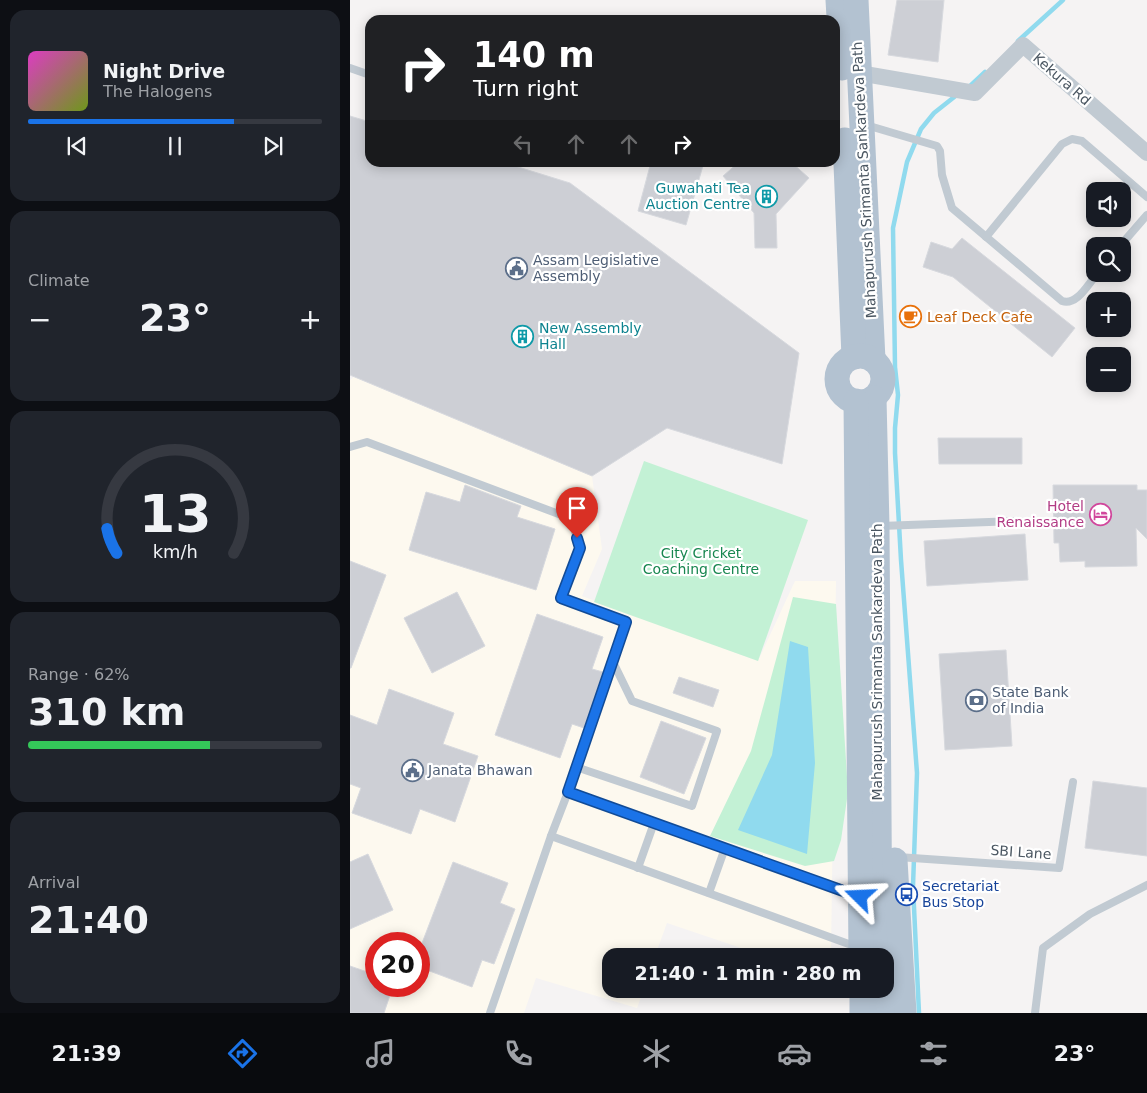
<!DOCTYPE html>
<html lang="en">
<head>
<meta charset="utf-8">
<style>
	body { margin:0; font-family:"DejaVu Sans",sans-serif; background:#20242c; color:#f1f3f6; height:100vh; display:flex; flex-direction:column; font-size:19px; white-space:nowrap }
	* { box-sizing:border-box; margin:0 }
	p { font-size:16px; color:#9ea1a6 }
	.icon { flex:none; width:28px; height:28px; fill:none; stroke:currentColor; stroke-width:2; stroke-linecap:round; stroke-linejoin:round }
	.map { position:relative; flex:1; overflow:hidden }
	.details { display:flex; flex-direction:column; gap:10px; padding:10px; background:#0d0f14; width:350px }
	.details>* { flex:none }
	.hud { position:absolute; left:15px; top:15px; width:475px; height:152px; border-radius:15px; box-shadow:0 2px 12px #0003; background:#202124; color:#fff; overflow:hidden }
	.tools { position:absolute; left:736px; top:182px; display:grid; gap:10px }
	.tools a { display:grid; place-items:center; width:45px; height:45px; border-radius:10px; background:#171b24; box-shadow:0 2px 12px #0003; font-size:25px }
	.speed { position:absolute; left:15px; top:932px; display:flex; gap:10px; font-size:25px; font-weight:700; text-align:center }
	.speed>* { display:grid; place-content:center; width:65px; height:65px; border-radius:50%; background:#171b24; box-shadow:0 2px 12px #0003; line-height:1 }
	.speed .limit { border:8px solid #d22; background:#fff; color:#111 }
	.pin { position:absolute; display:grid; place-items:center; width:42px; height:42px; color:#fff; margin:-51px -21px; border-radius:50% 50% 50% 0; rotate:-45deg; box-shadow:0 0 5px #0007 }
	.pin .icon { rotate:45deg }
	.me { position:absolute; width:55px; margin:-28px; rotate:291deg; stroke-linejoin:round; filter:drop-shadow(0 0 4px #0008) }
	.turn { display:flex; align-items:center; gap:18px; height:105px; padding:0 25px; font-size:22px }
	.turn .icon { width:65px; height:65px; stroke-width:2.5 }
	.turn b { display:block; font-size:35px; line-height:42px }
	.lanes { display:flex; align-items:center; height:48px; padding:0 25px; background:#0003; justify-content:center; gap:25px; direction:ltr }
	.lanes .off { opacity:.35 }
	.big { font-size:38px; font-weight:700; line-height:1.1 }
	.details .card { flex:1; display:flex; flex-direction:column; justify-content:center; gap:8px; min-width:0; padding:0 18px; border-radius:15px; background:#20242c }
	.details .dial { align-items:center; gap:0 }
	.dial svg { height:130px; overflow:visible; fill:none; stroke:#363941; stroke-width:7; stroke-linecap:round; text-anchor:middle }
	.dial text { fill:#f1f3f6; stroke:none }
	.song { display:flex; align-items:center; gap:15px }
	.cover { width:60px; height:60px; border-radius:8px; background:linear-gradient(135deg,hsl(310 70% 55%),hsl(80 70% 35%)) }
	.played { height:5px; border-radius:2px; background:linear-gradient(90deg,#1a73e8 70%,#363941 70%) }
	.keys { display:flex; justify-content:space-around; direction:ltr }
	.heat { display:flex; justify-content:space-between; align-items:center; font-size:28px; direction:ltr }
	.charge { height:8px; border-radius:4px; background:linear-gradient(90deg,#34c759 62%,#363941 0) }
	.trip { position:absolute; left:252px; top:948px; width:292px; height:50px; border-radius:15px; background:#171b24; box-shadow:0 2px 12px #0003; font-weight:700; line-height:50px; text-align:center }
	.dock { display:flex; height:80px; justify-content:space-around; align-items:center; background:#090b0e; color:#9ea1a6 }
	.dock .icon { width:35px; height:35px }
	.dock .active { color:#1a73e8 }
	.dock b { font-size:22px; color:#f1f3f6 }
	main { display:flex; flex:1; min-height:0 }
	.map>svg:first-child { display:block }
	.commercial { fill:#fdf9ef; fill-rule:evenodd }
	.green { fill:#c3f1d5 }
	.water { fill:#90daee }
	.lines { fill:none; stroke-linecap:round; stroke-linejoin:round }
	.stream { stroke:#90daee; stroke-width:4.5 }
	.building { fill:#cdcfd5; stroke:#d7d9de }
	.service { stroke:#c1cad2; stroke-width:8 }
	.minor { stroke:#c1cad2; stroke-width:16 }
	.primary { stroke:#b3c2d1; stroke-width:25 }
	.route-casing { stroke:#114b97; stroke-width:12 }
	.route { stroke:#1a73e8; stroke-width:9 }
	.labels { text-anchor:middle; dominant-baseline:central; stroke-width:4.5; stroke-linejoin:round; paint-order:stroke }
	.street-label { font-size:14px; fill:#4a5661; stroke:#fff }
	.culture-label { font-size:14px; fill:#0d838f; stroke:#fff; text-anchor:end }
	.service-label { font-size:14px; fill:#4e5e75; stroke:#fff; text-anchor:start }
	.food-label { font-size:14px; fill:#c56008; stroke:#fff; text-anchor:start }
	.hotel-label { font-size:14px; fill:#b23c85; stroke:#fff; text-anchor:end }
	.park-label { font-size:14px; fill:#17864f; stroke:#fff }
	.transit-label { font-size:14px; fill:#164399; stroke:#fff; text-anchor:start }
</style>
</head>
<body>
<main>
<section class="details">
<div class="card">
<div class="song"><i class="cover"></i><div><b>Night Drive</b><p>The Halogens</p></div></div>
<div class="played"></div>
<div class="keys"><svg class="icon" aria-label="previous" viewBox="0 0 24 24"><path d="M18 5L8 12l10 7zM5 5v14"/></svg><svg class="icon" aria-label="pause" viewBox="0 0 24 24"><path d="M8 5v14M16 5v14"/></svg><svg class="icon" aria-label="next" viewBox="0 0 24 24"><path d="M6 5l10 7-10 7zM19 5v14"/></svg></div>
</div>
<div class="card"><p>Climate</p>
<div class="heat"><a>−</a><b class="big">23°</b><a>+</a></div>
</div>
<div class="card dial"><svg viewBox="0 0 100 80">
<path d="M14 69A42 42 0 1 1 86 69"/>
<path d="M14 69A42 42 0 0 1 8 54" stroke="#1a73e8"/>
<text x="50" y="56" font-size="32" font-weight="700">13</text>
<text x="50" y="72" font-size="11">km/h</text>
</svg></div>
<div class="card"><p>Range · 62%</p><b class="big">310 km</b><div class="charge"></div></div>
<div class="card"><p>Arrival</p><b class="big">21:40</b></div>
</section>
<div class="map">
<svg width="797" height="1013" viewBox="0 0 797 1013">
	<rect width="100%" height="100%" fill="#f5f3f3"/>
	<path class="commercial" d="M4 377 242 476 252 549 232 596 408 661 445 581H486L481 956H415L317 923 305 956H261V989H294L287 1008 186 978 174 1013H0V380ZM26 944H69V986H26Z"/>
	<g class="green">
		<polygon points="294,461 458,520 408,661 244,602"/>
		<polygon points="443,597 486,604 498,792 491,840 484,861 455,866 360,836 401,751"/>
	</g>
	<polygon class="water" points="440,641 458,647 465,763 457,854 388,830 422,755"/>
	<g class="lines">
		<g class="stream">
			<polyline points="668,41 713,0"/>
			<polyline points="619,87 635,72"/>
			<polyline points="569,1013 563,886 567,773 551,560 545,453 545,428 548,395 545,367 543,228 557,162 571,129 584,113 608,94"/>
		</g>
	</g>
	<g class="building">
		<polygon points="547,0 594,0 588,62 538,55"/>
		<polygon points="0,116 20,122 20,162 152,162 220,183 449,353 432,464 317,428 242,476 0,375"/>
		<polygon points="301,162 354,162 336,225 288,211"/>
		<polygon points="389,162 441,162 459,178 426,214 427,248 405,248 404,213 373,176"/>
		<polygon points="612,238 725,328 702,357 603,277 573,267 581,242 602,249"/>
		<polygon points="588,438 672,438 672,464 589,464"/>
		<polygon points="115,485 171,506 167,517 205,529 186,590 59,550 76,492 110,502"/>
		<polygon points="703,485 787,485 787,490 797,490 797,539 786,528 787,566 735,567 735,561 710,562 709,543 704,543"/>
		<polygon points="675,534 678,580 577,586 574,541"/>
		<polygon points="0,561 36,575 1,668 0,668"/>
		<polygon points="107,592 135,646 82,673 54,618"/>
		<polygon points="187,614 253,637 242,669 253,672 234,728 222,724 210,758 145,735"/>
		<polygon points="656,650 662,746 595,750 589,654"/>
		<polygon points="329,677 369,690 363,707 323,693"/>
		<polygon points="39,689 104,713 93,744 128,756 105,822 70,809 61,834 2,813 11,788 0,784 0,715 27,725"/>
		<polygon points="311,721 356,738 334,794 290,777"/>
		<polygon points="743,781 797,788 797,856 735,848"/>
		<polygon points="18,854 43,910 0,929 0,862"/>
		<polygon points="103,862 158,883 150,903 165,909 144,964 132,960 122,987 69,967 69,951"/>
		<polygon points="0,966 26,975 26,986 43,986 34,1013 0,1013"/>
	</g>
	<g class="lines">
		<g class="service">
			<polyline points="0,68 20,75"/>
			<path d="M516 125 587 146 590 151 592 175 602 208 712 301C727 306 738 284 747 274"/>
			<polyline points="636,237 712,144 722,139 732,141 797,197"/>
			<polyline points="770,246 797,215"/>
			<polyline points="0,447 17,442 214,516 224,528 230,548 211,599 276,622 218,792"/>
			<polyline points="531,526 666,521"/>
			<polyline points="226,767 342,806 367,731 282,701 262,660"/>
			<polyline points="548,857 709,868 723,782"/>
			<polyline points="288,868 304,823"/>
			<polyline points="359,893 375,848"/>
			<polyline points="506,895 218,792 201,836 507,947"/>
			<polyline points="140,1013 201,836"/>
			<polyline points="685,1013 693,948 740,914 797,885"/>
		</g>
		<polyline class="minor" points="509,73 625,93 673,45 797,153"/>
		<g class="primary">
			<polyline points="488,0 492,68"/>
			<polyline points="506,0 523,360"/>
			<polyline points="495,140 504,357"/>
			<circle cx="510" cy="379" r="23"/>
			<polyline points="524,398 527,527 530,956"/>
			<polyline points="506,401 511,956"/>
			<polyline points="545,860 554,1013"/>
			<polyline points="512,989 512,1013"/>
			<polyline points="531,989 532,1013"/>
		</g>
	</g>
	<g class="lines">
		<defs>
			<polyline id="route" points="227,538 230,548 211,598 276,622 218,792 510,897"/>
		</defs>
		<use href="#route" class="route-casing"/>
		<use href="#route" class="route"/>
	</g>
	<defs>
		<symbol id="building-ring" viewBox="-11 -11 22 22"><circle r="9.5" fill="#fff" stroke="#0f9aa8" stroke-width="1.5"/><path d="M-4-6H4V6H1V3H-1V6H-4ZM-2.5-4.3h1.7v1.8h-1.7ZM.8-4.3h1.7v1.8H.8ZM-2.5-1h1.7V.8h-1.7ZM.8-1h1.7V.8H.8Z" fill="#0f9aa8"/></symbol>
		<symbol id="civic-ring" viewBox="-11 -11 22 22"><circle r="9.5" fill="#fff" stroke="#5c6f8a" stroke-width="1.5"/><path d="M-.6-6.5H3V-4.5H.6V-3L4-1V1h2V6H-6V1h2V-1L-.6-3ZM-1.2 2.5V6h2.4V2.5Z" fill="#5c6f8a"/></symbol>
		<symbol id="cafe-ring" viewBox="-11 -11 22 22"><circle r="9.5" fill="#fff" stroke="#e8710a" stroke-width="1.5"/><path d="M-5.5-4.5H6V0H3Q3 3.5 0 3.5H-2.5Q-5.5 3.5-5.5 0ZM3-3.2v2h1.7v-2ZM-6 4.5H4V6H-6Z" fill="#e8710a"/></symbol>
		<symbol id="hotel-ring" viewBox="-11 -11 22 22"><circle r="9.5" fill="#fff" stroke="#d1479c" stroke-width="1.5"/><path d="M-6-4.5h1.5V1H6V5H4.5V3h-9V5H-6ZM-4 0a1.8 1.8 0 1 1 3.6 0ZM.5 0V-2.5h3Q6-2.5 6 0Z" fill="#d1479c"/></symbol>
		<symbol id="bank-ring" viewBox="-11 -11 22 22"><circle r="9.5" fill="#fff" stroke="#5c6f8a" stroke-width="1.5"/><path d="M-6-4H6V4H-6ZM0-2.3a2.3 2.3 0 1 0 0 4.6a2.3 2.3 0 1 0 0-4.6Z" fill="#5c6f8a"/></symbol>
		<symbol id="bus-ring" viewBox="-11 -11 22 22"><circle r="9.5" fill="#fff" stroke="#1a4fb4" stroke-width="1.5"/><path d="M-5-6H5V4H4V6H2V4H-2V6H-4V4H-5ZM-3.5-4V0h7V-4ZM-3.5 1.2v1.5H-2V1.2ZM2 1.2v1.5H3.5V1.2Z" fill="#1a4fb4"/></symbol>
	</defs>
	<g fill-rule="evenodd">
		<use href="#building-ring" x="404" y="184" width="25" height="25"/>
		<use href="#civic-ring" x="154" y="256" width="25" height="25"/>
		<use href="#cafe-ring" x="548" y="304" width="25" height="25"/>
		<use href="#building-ring" x="160" y="324" width="25" height="25"/>
		<use href="#hotel-ring" x="738" y="502" width="25" height="25"/>
		<use href="#bank-ring" x="614" y="688" width="25" height="25"/>
		<use href="#civic-ring" x="50" y="758" width="25" height="25"/>
		<use href="#bus-ring" x="544" y="882" width="25" height="25"/>
	</g>
	<g class="labels">
		<g class="street-label">
			<text transform="translate(712 79) rotate(41)">Kekura Rd</text>
			<text transform="translate(514 180) rotate(-93)">Mahapurush Srimanta Sankardeva Path</text>
			<text transform="translate(527 662) rotate(-90)">Mahapurush Srimanta Sankardeva Path</text>
			<text transform="translate(671 852) rotate(4)">SBI Lane</text>
		</g>
		<g class="culture-label">
			<text x="400" y="188">Guwahati Tea<tspan x="400" dy="16">Auction Centre</tspan></text>
			<text x="189" y="328" text-anchor="start">New Assembly<tspan x="189" dy="16">Hall</tspan></text>
		</g>
		<g class="service-label">
			<text x="183" y="260">Assam Legislative<tspan x="183" dy="16">Assembly</tspan></text>
			<text x="642" y="692">State Bank<tspan x="642" dy="16">of India</tspan></text>
			<text x="78" y="770">Janata Bhawan</text>
		</g>
		<g class="food-label">
			<text x="577" y="317">Leaf Deck Cafe</text>
		</g>
		<g class="hotel-label">
			<text x="734" y="506">Hotel<tspan x="734" dy="16">Renaissance</tspan></text>
		</g>
		<g class="park-label">
			<text x="351" y="553">City Cricket<tspan x="351" dy="16">Coaching Centre</tspan></text>
		</g>
		<g class="transit-label">
			<text x="572" y="886">Secretariat<tspan x="572" dy="16">Bus Stop</tspan></text>
		</g>
	</g>
</svg>
<div class="tools">
<a><svg class="icon" aria-label="sound" viewBox="0 0 24 24"><path d="M4 9h4l5-4v14l-5-4H4zM17 9q2 3 0 6"/></svg></a>
<a><svg class="icon" aria-label="search" viewBox="0 0 24 24"><circle cx="10" cy="10" r="6"/><path d="M15 15l6 6"/></svg></a>
<a>+</a>
<a>−</a>
</div>
<div class="speed"><div class="limit">20</div></div>
<div class="pin" style="left:227px;top:538px;background:#d93025"><svg class="icon" aria-label="arrive" viewBox="0 0 24 24"><path d="M6 21V4h12l-3 4 3 4H6"/></svg></div>
<svg class="me" style="left:510px;top:897px" viewBox="-20 -20 40 40"><path d="M0-17L14 15 0 8-14 15z" fill="#1a73e8" stroke="#fff" stroke-width="4"/></svg>
<div class="trip">21:40 · 1 min · 280 m</div>
<div class="hud">
<div class="turn"><svg class="icon" aria-label="right" viewBox="0 0 24 24"><path d="M7 20v-9h11M14 6l5 5-5 5"/></svg><div><b>140 m</b>Turn right</div></div>
<div class="lanes"><svg class="icon off" aria-label="left" viewBox="0 0 24 24"><path d="M17 20v-9H6M10 6l-5 5 5 5"/></svg><svg class="icon off" aria-label="ahead" viewBox="0 0 24 24"><path d="M12 20V5M6 11l6-6 6 6"/></svg><svg class="icon off" aria-label="ahead" viewBox="0 0 24 24"><path d="M12 20V5M6 11l6-6 6 6"/></svg><svg class="icon" aria-label="right" viewBox="0 0 24 24"><path d="M7 20v-9h11M14 6l5 5-5 5"/></svg></div>
</div>
</div>
</main>
<nav class="dock">
<b>21:39</b>
<svg class="icon active" aria-label="directions" viewBox="0 0 24 24"><path d="M12 3l9 9-9 9-9-9zM9 14v-3h6M13 9l2 2-2 2"/></svg>
<svg class="icon" aria-label="music" viewBox="0 0 24 24"><path d="M9 18V5l10-2v13"/><circle cx="6" cy="18" r="3"/><circle cx="16" cy="16" r="3"/></svg>
<svg class="icon" aria-label="phone" viewBox="0 0 24 24"><path d="M5 4h4l2 5-3 2q2 4 5 5l2-3 5 2v4C11 20 4 13 5 4z"/></svg>
<svg class="icon" aria-label="climate" viewBox="0 0 24 24"><path d="M12 3v18M4 7l16 10M4 17L20 7"/></svg>
<svg class="icon" aria-label="car" viewBox="0 0 24 24"><path d="M5 17H2v-5l4-1 3-4h7l3 4 3 1v5h-3M9 17h6M6 11h13"/><circle cx="7" cy="17" r="2"/><circle cx="17" cy="17" r="2"/></svg>
<svg class="icon" aria-label="filters" viewBox="0 0 24 24"><path d="M4 7h16M4 17h16"/><circle cx="9" cy="7" r="2"/><circle cx="15" cy="17" r="2"/></svg>
<b>23°</b>
</nav>
</body>
</html>
